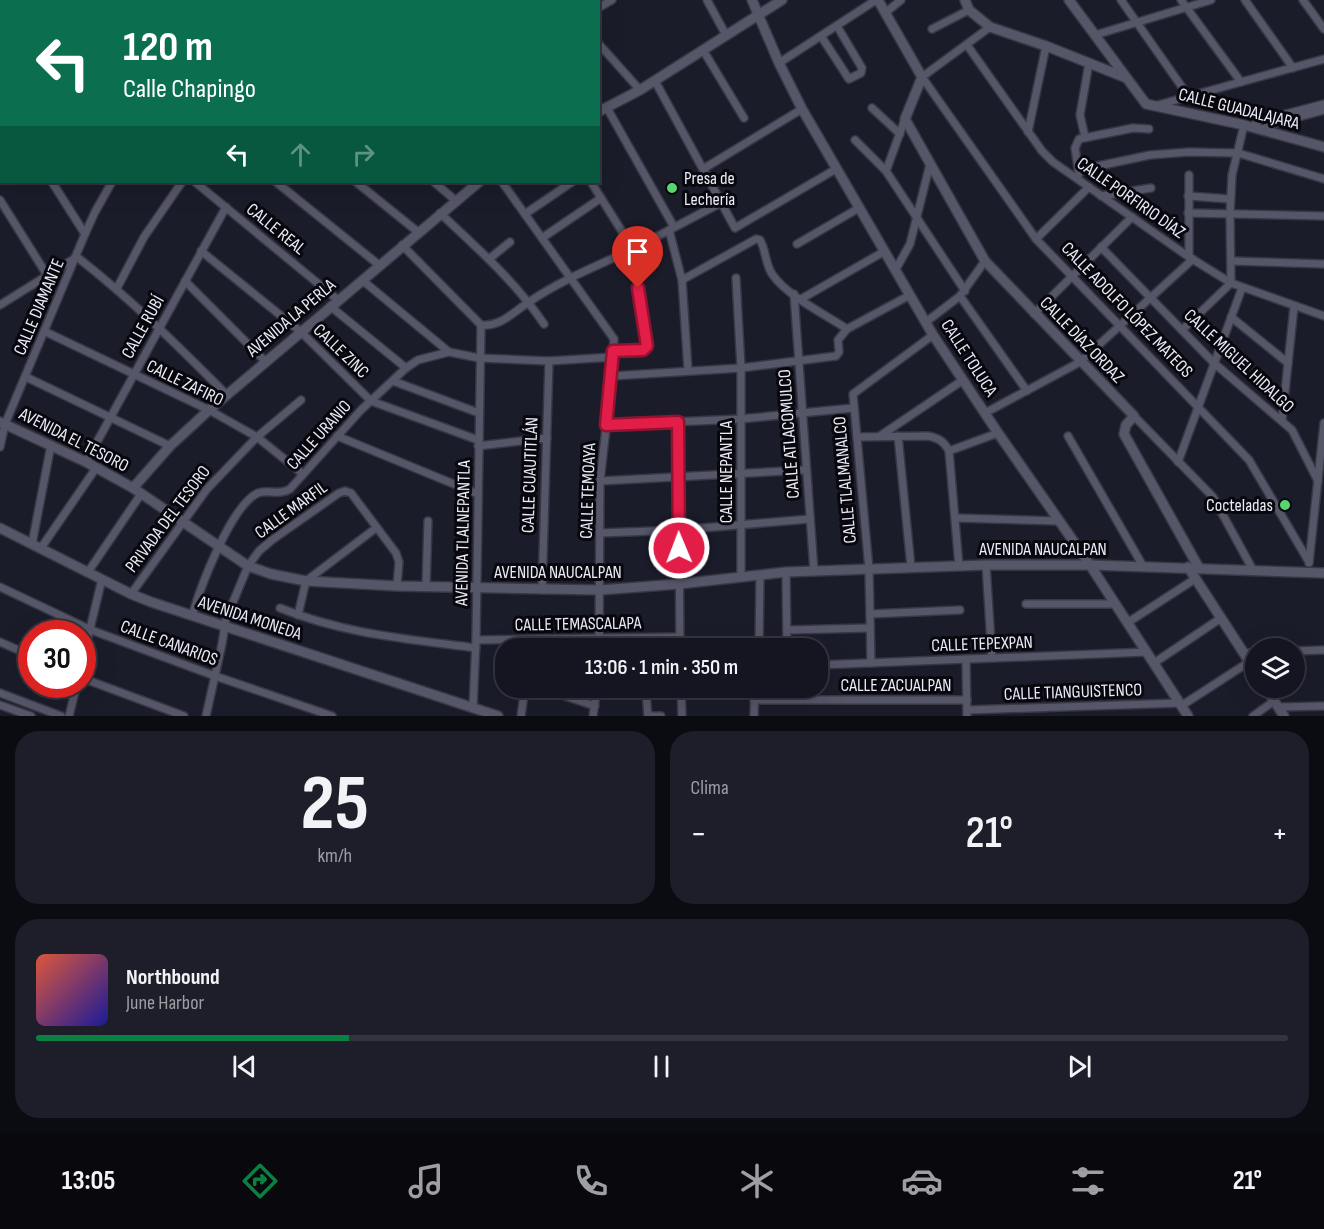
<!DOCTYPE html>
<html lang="es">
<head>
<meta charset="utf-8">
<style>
	body { margin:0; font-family:"Sofia Sans Condensed",sans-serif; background:#1d1e29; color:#f1f3f6; height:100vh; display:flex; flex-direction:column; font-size:22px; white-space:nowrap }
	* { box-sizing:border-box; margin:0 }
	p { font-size:20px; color:#9d9fa5 }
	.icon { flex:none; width:33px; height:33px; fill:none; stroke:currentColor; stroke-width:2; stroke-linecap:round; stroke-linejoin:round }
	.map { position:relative; height:716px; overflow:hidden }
	.side { display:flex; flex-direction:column; gap:15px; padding:15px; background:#0b0c12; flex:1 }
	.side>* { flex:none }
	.hud { position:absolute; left:0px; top:0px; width:600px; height:183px; box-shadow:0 6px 24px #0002,0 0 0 2px #33343e; background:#0b6e4f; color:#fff; overflow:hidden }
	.fabs { position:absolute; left:1245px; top:638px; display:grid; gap:12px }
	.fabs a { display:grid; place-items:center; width:60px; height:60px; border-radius:50%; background:#141520; box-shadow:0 6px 24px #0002,0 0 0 2px #33343e; font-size:30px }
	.speed { position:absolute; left:18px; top:620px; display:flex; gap:12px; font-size:30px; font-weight:700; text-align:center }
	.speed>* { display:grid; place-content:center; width:78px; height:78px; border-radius:50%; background:#141520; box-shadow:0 6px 24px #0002,0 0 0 2px #33343e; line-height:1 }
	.speed .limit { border:9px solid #d22; background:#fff; color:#111 }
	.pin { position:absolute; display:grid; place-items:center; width:51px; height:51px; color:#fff; margin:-62px -26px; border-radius:50% 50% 50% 0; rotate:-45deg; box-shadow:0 0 6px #0007 }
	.pin .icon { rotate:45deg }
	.me { position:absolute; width:66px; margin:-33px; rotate:359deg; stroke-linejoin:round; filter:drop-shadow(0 0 4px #0008) }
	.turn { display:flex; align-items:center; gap:21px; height:126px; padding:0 24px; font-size:27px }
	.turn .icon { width:78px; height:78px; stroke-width:2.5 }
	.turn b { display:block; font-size:42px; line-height:51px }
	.lanes { display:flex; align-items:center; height:57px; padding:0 24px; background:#0003; justify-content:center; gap:30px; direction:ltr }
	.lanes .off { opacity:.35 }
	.big { font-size:45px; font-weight:600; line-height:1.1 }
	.side .card { flex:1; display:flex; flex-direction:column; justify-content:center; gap:9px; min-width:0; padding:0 21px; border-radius:24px; background:#1d1e29 }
	.side .dial { align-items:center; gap:0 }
	.dial b { font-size:78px; line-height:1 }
	.song { display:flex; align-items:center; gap:18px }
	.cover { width:72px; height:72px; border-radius:9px; background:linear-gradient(135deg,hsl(10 70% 55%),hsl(240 70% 35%)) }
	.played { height:6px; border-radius:3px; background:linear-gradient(90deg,#0b8043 25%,#33343e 25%) }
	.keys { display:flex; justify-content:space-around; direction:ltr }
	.heat { display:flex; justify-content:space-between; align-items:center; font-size:33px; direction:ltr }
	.side .tiles { flex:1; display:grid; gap:15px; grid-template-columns:1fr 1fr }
	.card:last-child { grid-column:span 2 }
	.trip { position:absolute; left:495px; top:638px; width:333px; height:60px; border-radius:24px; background:#141520; box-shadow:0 6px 24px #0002,0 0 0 2px #33343e; font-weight:600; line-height:60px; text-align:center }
	.tab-bar { display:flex; height:96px; justify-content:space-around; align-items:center; background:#08080d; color:#9d9fa5 }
	.tab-bar .icon { width:42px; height:42px }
	.tab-bar .selected { color:#0b8043 }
	.tab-bar b { font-size:27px; color:#f1f3f6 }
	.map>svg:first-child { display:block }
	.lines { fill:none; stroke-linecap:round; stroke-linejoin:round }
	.street-casing { stroke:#383845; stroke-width:10 }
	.secondary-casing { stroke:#383845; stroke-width:12 }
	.street { stroke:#555668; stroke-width:7 }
	.secondary { stroke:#555668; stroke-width:9 }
	.route-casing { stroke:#92132f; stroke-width:15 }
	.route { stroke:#e11d48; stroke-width:10 }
	.poi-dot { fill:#57d570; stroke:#07070d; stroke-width:2 }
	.labels { text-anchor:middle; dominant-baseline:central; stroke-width:6; stroke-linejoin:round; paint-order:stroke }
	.street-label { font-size:18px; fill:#eaebf6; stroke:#07070d }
	.poi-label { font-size:18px; fill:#eaebf6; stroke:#07070d; text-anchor:start }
</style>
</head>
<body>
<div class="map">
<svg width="1324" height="716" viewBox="0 0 1324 716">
	<rect width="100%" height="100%" fill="#1b1c2a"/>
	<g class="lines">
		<defs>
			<g id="street">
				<polyline points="8,0 8,2"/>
				<polyline points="77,0 78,2"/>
				<polyline points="182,0 183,2"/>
				<polyline points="230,0 232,2"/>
				<polyline points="295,0 296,2"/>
				<polyline points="363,0 364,2"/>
				<polyline points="428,0 429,2"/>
				<polyline points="493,0 494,2"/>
				<polyline points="561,0 562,2"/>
				<polyline points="707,0 726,35"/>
				<polyline points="1121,0 1189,97"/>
				<polyline points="1181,0 1241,82"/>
				<polyline points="1245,0 1293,68"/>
				<polyline points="1303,0 1324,29"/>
				<polyline points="142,2 144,0"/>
				<polyline points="334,2 336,0"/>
				<polyline points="529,2 531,0"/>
				<polyline points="598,8 612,0"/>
				<polyline points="885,13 901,0"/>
				<polyline points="990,27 922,77 1036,239 1249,460 1309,562"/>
				<polyline points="932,29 969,10"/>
				<polyline points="1095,35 1211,0"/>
				<polyline points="821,36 849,79 861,73 862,68 837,26"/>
				<polyline points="598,43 640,90"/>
				<polyline points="967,45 1042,151 1053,162 1189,257 1231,283 1324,316"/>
				<polyline points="703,50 744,118"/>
				<polyline points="779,63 876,0"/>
				<polyline points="655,81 735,228 836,169"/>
				<polyline points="0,100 2,103"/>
				<polyline points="1158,105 1324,59"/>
				<polyline points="607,108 674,227"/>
				<polyline points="872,108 900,134"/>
				<polyline points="1252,127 1259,121 1324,104"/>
				<polyline points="1263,130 1269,125 1324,110"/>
				<polyline points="1028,132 1046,46"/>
				<polyline points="1085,137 1080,115 1089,63"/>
				<polyline points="855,140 886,171 965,291"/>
				<polyline points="703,169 802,109"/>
				<polyline points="1079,170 1150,155 1189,152 1238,153 1324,179"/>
				<polyline points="886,171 905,119"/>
				<polyline points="0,173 2,172"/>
				<polyline points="1079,174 1075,148 1079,139 1133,128 1149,129"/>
				<polyline points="52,182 85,234"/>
				<polyline points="195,182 338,300"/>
				<polyline points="276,182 379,265"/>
				<polyline points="356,182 418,232"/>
				<polyline points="434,182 455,200"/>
				<polyline points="502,182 614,339 612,376 600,481 599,648"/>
				<polyline points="591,182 633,249 647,346 643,350 613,351"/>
				<polyline points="1101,196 1151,188"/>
				<polyline points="1188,196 1230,199"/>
				<polyline points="0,200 47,275"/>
				<path d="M440 213C477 248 515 281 544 324"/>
				<polyline points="1188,213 1324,216"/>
				<polyline points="525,214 572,182"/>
				<polyline points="669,230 682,280 688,370"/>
				<polyline points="542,238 601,198"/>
				<polyline points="1036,239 1089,187"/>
				<polyline points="797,244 859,208"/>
				<polyline points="402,245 481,325"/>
				<polyline points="1101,247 1214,363 1292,430 1318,481"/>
				<polyline points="201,251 301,332 371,401 478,440"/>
				<polyline points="1189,257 1189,175"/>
				<polyline points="489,259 510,242"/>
				<polyline points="1231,261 1324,264"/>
				<polyline points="896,269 910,244 930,164"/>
				<polyline points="736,278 741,368 741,577"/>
				<polyline points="362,280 449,352 479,358 549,361 613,357"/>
				<path d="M682 280 756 239 760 240C766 250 765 263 772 274 788 297 825 314 847 329"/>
				<polyline points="185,281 266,362"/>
				<polyline points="117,288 144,237 182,182"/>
				<polyline points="794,294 814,571"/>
				<polyline points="960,296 1027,391"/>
				<polyline points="801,299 885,251"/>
				<path d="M0 305 77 257C131 299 178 346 227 395"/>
				<polyline points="330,306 406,368"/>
				<polyline points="1034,314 1132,217"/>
				<polyline points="1231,317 1288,363"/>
				<polyline points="926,322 960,296 985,261"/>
				<path d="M481 325C501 327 513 312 529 302 561 280 597 266 631 250 661 235 691 218 721 203"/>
				<polyline points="1182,330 1231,283 1230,214 1232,175 1244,125"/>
				<polyline points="46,332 209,410 257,437 303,474"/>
				<polyline points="612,376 741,368 836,356 839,352 838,340 847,329 910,295"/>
				<polyline points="26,377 170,446"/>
				<polyline points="393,381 479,413"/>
				<polyline points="985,413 1080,362 1193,259"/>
				<polyline points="1134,416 1213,497 1253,570"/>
				<polyline points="1282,420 1294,307"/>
				<polyline points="678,422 680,648"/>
				<polyline points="606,425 740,419 853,408"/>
				<polyline points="337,436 478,494"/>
				<polyline points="880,436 963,380"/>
				<polyline points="898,436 911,567"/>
				<polyline points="1068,436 1143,566"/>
				<path d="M857 437 928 436C938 438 944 441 949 451L959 566"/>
				<polyline points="478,446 547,438"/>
				<polyline points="0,447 5,424 85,234 95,212 112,182"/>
				<polyline points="949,451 998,433"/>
				<polyline points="86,462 226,207"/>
				<polyline points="1178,462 1242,288"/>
				<polyline points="600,481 806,470"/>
				<polyline points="956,518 1059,521"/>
				<polyline points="600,533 679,530 810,519"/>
				<polyline points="32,544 51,445"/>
				<polyline points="41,548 96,468"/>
				<polyline points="1309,563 1324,423"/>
				<polyline points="986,565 992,658"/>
				<polyline points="88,572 141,494"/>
				<polyline points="786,572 787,648"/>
				<polyline points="0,587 91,630 215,676 332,716"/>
				<polyline points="426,587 428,521"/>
				<polyline points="542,590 549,361"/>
				<polyline points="131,594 207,489 257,437 301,400"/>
				<polyline points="1026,604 1114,604"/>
				<path d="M280 608C344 634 408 639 476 648"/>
				<polyline points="870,614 960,610"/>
				<polyline points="298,615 306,581 376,528"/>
				<path d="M192 616C200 588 231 505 258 493 269 489 279 496 290 489L361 410 406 368 418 360 449 352"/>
				<polyline points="1127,623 1195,579"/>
				<polyline points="787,630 870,628"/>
				<polyline points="476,640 679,637"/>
				<polyline points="0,642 32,656"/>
				<polyline points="759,648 760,575"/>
				<polyline points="1294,651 1324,650"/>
				<polyline points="1243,653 1256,653"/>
				<polyline points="966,659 967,716"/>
				<polyline points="82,662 102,579"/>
				<polyline points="871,663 869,569 853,394 933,335"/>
				<polyline points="1154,663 1221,618"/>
				<polyline points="818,665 1147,652"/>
				<polyline points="82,678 184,716"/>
				<polyline points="597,687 617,691 646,693 648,716"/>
				<polyline points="681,687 682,716"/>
				<polyline points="553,692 595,706"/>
				<polyline points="0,693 61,716"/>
				<polyline points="754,700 967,700"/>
				<polyline points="0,705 31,716"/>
				<polyline points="1181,706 1249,662"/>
				<polyline points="1279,707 1324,706"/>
				<polyline points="473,708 476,640 481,325"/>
				<polyline points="967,710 1180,703"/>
				<polyline points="69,716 77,684"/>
				<polyline points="206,716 222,644 226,619 248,566 259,551 272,540 339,493 345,491 351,493 396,553 399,562 397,586"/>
				<polyline points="521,716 525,687"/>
				<polyline points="593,716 597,687"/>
				<polyline points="648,716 661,716"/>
				<polyline points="754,716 755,687"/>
				<polyline points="1253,716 1274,701"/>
			</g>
			<g id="secondary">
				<polyline points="752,0 779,63 802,109 933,335 998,433 1090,565 1188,716"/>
				<polyline points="878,0 922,77 905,119 985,261 1134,416 1126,425 1124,434 1199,568"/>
				<polyline points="965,0 969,10 990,27 1046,46 1124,77"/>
				<polyline points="1069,0 1146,104 1244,125 1324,147"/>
				<polyline points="598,112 640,90 782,0"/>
				<polyline points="0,422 86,462 133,488 248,566 271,574 306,581 397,586 600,590 679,584 786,572 986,565 1090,565 1324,573"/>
				<polyline points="133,488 170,446 209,410 479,182"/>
				<polyline points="0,528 131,594 151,602 498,716"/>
				<polyline points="1188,567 1256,672"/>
				<polyline points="1265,687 1284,716"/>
			</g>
		</defs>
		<use href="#street" class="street-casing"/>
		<use href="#secondary" class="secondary-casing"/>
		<use href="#street" class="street"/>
		<use href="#secondary" class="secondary"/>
	</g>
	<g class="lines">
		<defs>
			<polyline id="route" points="638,288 647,346 643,350 613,351 606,425 678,422 679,548"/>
		</defs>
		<use href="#route" class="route-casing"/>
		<use href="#route" class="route"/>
	</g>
	<g class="poi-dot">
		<circle cx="672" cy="188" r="6"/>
		<circle cx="1285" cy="505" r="6"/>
	</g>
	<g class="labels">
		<g class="street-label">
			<text transform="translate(1239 109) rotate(14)">CALLE GUADALAJARA</text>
			<text transform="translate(1131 198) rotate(35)">CALLE PORFIRIO DÍAZ</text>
			<text transform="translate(276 229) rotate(39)">CALLE REAL</text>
			<text transform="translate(39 307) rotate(-67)">CALLE DIAMANTE</text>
			<text transform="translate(1127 310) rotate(46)">CALLE ADOLFO LÓPEZ MATEOS</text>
			<text transform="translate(291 318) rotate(-40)">AVENIDA LA PERLA</text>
			<text transform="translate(143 327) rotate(-61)">CALLE RUBÍ</text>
			<text transform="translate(1082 340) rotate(46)">CALLE DÍAZ ORDAZ</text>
			<text transform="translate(341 351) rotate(44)">CALLE ZINC</text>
			<text transform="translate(969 358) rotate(57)">CALLE TOLUCA</text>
			<text transform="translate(1239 361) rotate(43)">CALLE MIGUEL HIDALGO</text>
			<text transform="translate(185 383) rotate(26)">CALLE ZAFIRO</text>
			<text transform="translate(789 434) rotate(-94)">CALLE ATLACOMULCO</text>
			<text transform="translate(319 435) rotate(-48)">CALLE URANIO</text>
			<text transform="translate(74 440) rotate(27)">AVENIDA EL TESORO</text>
			<text transform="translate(726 472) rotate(-90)">CALLE NEPANTLA</text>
			<text transform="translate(530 475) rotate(-88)">CALLE CUAUTITLÁN</text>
			<text transform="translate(845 480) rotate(-95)">CALLE TLALMANALCO</text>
			<text transform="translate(588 491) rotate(-88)">CALLE TEMOAYA</text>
			<text transform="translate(291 510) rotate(-36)">CALLE MARFIL</text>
			<text transform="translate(168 519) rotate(-53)">PRIVADA DEL TESORO</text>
			<text transform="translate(463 533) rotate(-89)">AVENIDA TLALNEPANTLA</text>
			<text x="1043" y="549">AVENIDA NAUCALPAN</text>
			<text x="558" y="572">AVENIDA NAUCALPAN</text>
			<text transform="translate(250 618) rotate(18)">AVENIDA MONEDA</text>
			<text transform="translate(578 624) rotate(-1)">CALLE TEMASCALAPA</text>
			<text transform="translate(169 643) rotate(20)">CALLE CANARIOS</text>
			<text transform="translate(982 644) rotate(-2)">CALLE TEPEXPAN</text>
			<text x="896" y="685">CALLE ZACUALPAN</text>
			<text transform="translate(1073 692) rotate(-2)">CALLE TIANGUISTENCO</text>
		</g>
		<g class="poi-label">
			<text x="684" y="178">Presa de<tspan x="684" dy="21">Lechería</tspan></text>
			<text x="1273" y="505" text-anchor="end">Cocteladas</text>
		</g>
	</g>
</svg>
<div class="fabs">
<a><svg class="icon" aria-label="layers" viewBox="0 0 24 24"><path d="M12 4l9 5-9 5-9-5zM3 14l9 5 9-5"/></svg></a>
</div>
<div class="speed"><div class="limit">30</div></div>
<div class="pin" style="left:638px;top:288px;background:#d93025"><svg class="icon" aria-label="arrive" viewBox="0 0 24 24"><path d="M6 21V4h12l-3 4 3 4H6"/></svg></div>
<svg class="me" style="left:679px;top:548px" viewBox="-20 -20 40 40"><circle r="17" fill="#e11d48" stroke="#fff" stroke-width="3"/><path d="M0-11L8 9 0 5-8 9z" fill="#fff"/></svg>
<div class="trip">13:06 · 1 min · 350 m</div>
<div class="hud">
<div class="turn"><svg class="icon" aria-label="left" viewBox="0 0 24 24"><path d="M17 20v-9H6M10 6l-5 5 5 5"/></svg><div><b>120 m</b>Calle Chapingo</div></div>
<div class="lanes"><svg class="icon" aria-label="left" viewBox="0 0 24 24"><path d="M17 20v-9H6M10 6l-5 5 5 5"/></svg><svg class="icon off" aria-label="ahead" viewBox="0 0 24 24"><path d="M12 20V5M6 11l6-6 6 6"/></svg><svg class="icon off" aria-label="right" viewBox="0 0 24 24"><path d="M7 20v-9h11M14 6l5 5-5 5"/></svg></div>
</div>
</div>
<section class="side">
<div class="tiles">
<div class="card dial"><b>25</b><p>km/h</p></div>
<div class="card"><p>Clima</p>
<div class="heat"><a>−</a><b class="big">21°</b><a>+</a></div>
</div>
<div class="card">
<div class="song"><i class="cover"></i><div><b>Northbound</b><p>June Harbor</p></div></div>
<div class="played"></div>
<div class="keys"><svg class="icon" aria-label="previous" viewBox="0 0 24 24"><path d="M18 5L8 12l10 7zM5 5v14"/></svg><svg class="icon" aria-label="pause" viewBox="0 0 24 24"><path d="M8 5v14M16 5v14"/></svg><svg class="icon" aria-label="next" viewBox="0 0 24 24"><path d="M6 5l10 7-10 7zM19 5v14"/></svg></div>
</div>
</div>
</section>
<nav class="tab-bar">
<b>13:05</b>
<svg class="icon selected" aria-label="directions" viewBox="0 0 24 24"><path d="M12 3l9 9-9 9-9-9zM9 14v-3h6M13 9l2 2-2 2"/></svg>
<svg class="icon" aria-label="music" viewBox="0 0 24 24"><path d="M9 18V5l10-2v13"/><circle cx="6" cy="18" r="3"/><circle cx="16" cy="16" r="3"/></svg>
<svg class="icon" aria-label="phone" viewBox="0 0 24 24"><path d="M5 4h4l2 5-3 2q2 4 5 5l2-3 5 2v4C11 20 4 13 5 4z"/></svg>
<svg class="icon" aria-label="climate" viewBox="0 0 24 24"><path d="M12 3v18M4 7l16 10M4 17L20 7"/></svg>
<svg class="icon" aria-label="car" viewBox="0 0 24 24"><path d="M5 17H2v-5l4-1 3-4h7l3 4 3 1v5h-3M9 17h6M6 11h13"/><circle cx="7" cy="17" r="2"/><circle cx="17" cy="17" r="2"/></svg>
<svg class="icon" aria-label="filters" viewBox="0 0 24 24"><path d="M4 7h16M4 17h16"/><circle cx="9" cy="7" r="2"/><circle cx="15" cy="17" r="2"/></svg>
<b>21°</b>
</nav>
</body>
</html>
